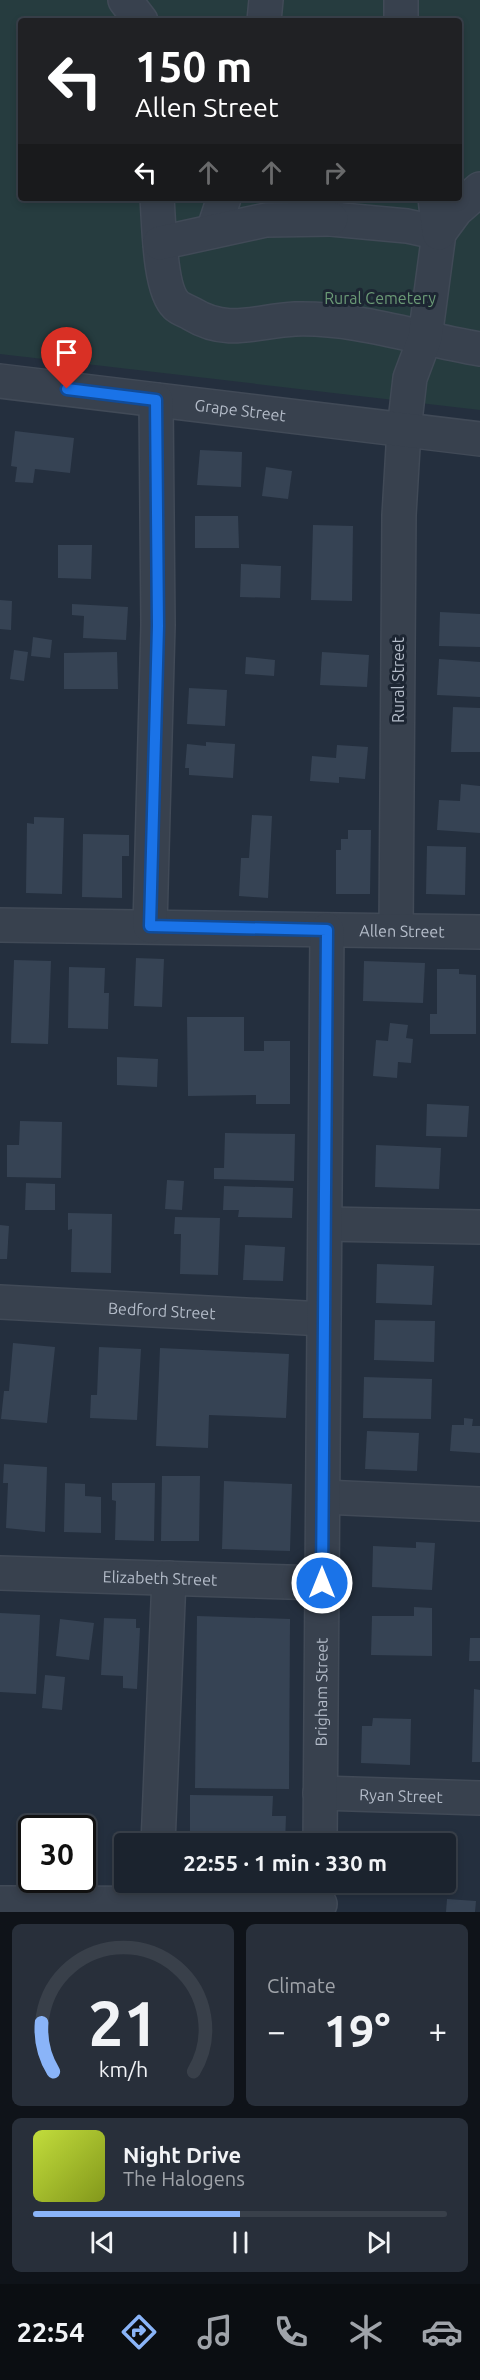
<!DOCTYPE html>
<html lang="en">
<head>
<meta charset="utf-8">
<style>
	body { margin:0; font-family:Ubuntu,sans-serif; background:#282f3a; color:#f1f3f6; height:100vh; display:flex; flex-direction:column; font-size:22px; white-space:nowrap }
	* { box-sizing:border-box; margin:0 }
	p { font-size:20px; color:#a0a4aa }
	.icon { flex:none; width:33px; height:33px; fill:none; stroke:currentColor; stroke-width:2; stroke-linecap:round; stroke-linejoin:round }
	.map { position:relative; height:1912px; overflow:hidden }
	.panel { display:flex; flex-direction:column; gap:12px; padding:12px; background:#0f1319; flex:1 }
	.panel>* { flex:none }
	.hud { position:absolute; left:18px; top:18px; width:444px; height:183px; border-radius:6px; box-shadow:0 3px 9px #0003,0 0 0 2px #39404a; background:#202124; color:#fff; overflow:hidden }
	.speed { position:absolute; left:18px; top:1815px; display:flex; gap:12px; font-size:30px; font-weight:700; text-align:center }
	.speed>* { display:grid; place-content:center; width:78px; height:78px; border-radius:50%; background:#1b232e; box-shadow:0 3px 9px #0003,0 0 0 2px #39404a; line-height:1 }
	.speed .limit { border:3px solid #111; border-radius:9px; background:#fff; color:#111 }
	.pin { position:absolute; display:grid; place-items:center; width:51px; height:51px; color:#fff; margin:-62px -26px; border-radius:50% 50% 50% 0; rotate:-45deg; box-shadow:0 0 6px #0007 }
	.pin .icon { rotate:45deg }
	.me { position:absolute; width:66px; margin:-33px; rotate:0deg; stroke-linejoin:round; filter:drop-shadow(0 0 4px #0008) }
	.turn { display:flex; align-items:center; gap:21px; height:126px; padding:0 18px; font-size:27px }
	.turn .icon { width:78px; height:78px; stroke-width:2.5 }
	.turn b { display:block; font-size:42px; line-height:51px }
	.lanes { display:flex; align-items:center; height:57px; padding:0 18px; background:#0003; justify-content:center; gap:30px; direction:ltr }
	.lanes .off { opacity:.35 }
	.big { font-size:45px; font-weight:700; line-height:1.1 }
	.panel .widget { flex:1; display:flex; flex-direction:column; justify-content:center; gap:9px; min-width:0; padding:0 21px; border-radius:9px; background:#282f3a }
	.panel .dial { align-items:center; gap:0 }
	.dial svg { height:156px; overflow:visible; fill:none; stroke:#39404a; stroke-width:7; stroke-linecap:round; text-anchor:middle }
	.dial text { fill:#f1f3f6; stroke:none }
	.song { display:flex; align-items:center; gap:18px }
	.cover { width:72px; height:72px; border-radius:9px; background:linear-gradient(135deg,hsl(70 70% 55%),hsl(70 70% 35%)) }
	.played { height:6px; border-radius:3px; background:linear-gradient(90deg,#8ab4f8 50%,#39404a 50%) }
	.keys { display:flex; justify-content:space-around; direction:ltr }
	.heat { display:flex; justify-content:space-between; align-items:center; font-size:33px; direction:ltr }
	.panel .tiles { flex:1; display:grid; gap:12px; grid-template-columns:1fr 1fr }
	.widget:last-child { grid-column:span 2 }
	.trip { position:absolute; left:114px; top:1833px; width:342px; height:60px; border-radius:6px; background:#1b232e; box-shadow:0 3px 9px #0003,0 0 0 2px #39404a; font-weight:700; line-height:60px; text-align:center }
	.menu { display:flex; height:96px; justify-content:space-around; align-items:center; background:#0b0e12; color:#a0a4aa }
	.menu .icon { width:42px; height:42px }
	.menu .on { color:#8ab4f8 }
	.menu b { font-size:27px; color:#f1f3f6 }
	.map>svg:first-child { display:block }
	.green { fill:#263c3f; fill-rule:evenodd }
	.building { fill:#364354 }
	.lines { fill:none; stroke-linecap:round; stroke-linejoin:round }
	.minor-casing { stroke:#414a57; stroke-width:36 }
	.minor { stroke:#38414e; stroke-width:33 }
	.route-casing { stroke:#114b97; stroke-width:15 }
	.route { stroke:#1a73e8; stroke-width:10 }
	.labels { text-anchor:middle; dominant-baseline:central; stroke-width:6; stroke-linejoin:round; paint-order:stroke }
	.park-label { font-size:16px; fill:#6b9a76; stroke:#1d2633 }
	.street-label { font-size:16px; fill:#b4bcc9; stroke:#1d2633 }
</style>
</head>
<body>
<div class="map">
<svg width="480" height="1912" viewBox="0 0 480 1912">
	<rect width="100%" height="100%" fill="#242f3e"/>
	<path class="green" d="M0 0H480V410L0 354ZM21 21H459V198H21Z"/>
	<g class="building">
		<polygon points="15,431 74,438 70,473 35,469 33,483 15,482 17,467 11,466"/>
		<polygon points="200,450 242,452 241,487 197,485"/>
		<polygon points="266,467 292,471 288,499 262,496"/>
		<polygon points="195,516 238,516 239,548 195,548"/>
		<polygon points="313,525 353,526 352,601 311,600"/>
		<polygon points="58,545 92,545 91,579 58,578"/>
		<polygon points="241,564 281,566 280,598 240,597"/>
		<polygon points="0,600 12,601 11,630 0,629"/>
		<polygon points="72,604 128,607 126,640 83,638 84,616 72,615"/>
		<polygon points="440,612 480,614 480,647 439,646"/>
		<polygon points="33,637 52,640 50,658 31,656"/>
		<polygon points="14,650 28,652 24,681 10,679"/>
		<polygon points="117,652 118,689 64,689 64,653"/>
		<polygon points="322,652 369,655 367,687 320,685"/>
		<polygon points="246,657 275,660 274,676 245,674"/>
		<polygon points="439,659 480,662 480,697 437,695"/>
		<polygon points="189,688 227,690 225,726 187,724"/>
		<polygon points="453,707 480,708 480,752 451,752"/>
		<polygon points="206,742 235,744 233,778 189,775 189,768 185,768 187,744 206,746"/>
		<polygon points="337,745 368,747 365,779 339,777 339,783 310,781 312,756 336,758"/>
		<polygon points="461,784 480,786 480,833 437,830 439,800 460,801"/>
		<polygon points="252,815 272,816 268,898 239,896 241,858 249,858"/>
		<polygon points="34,817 64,818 62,894 26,893 27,823 34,824"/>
		<polygon points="348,830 371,830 370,894 336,894 336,850 341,850 341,839 348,839"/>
		<polygon points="83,834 129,835 129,856 122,856 122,898 82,897"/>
		<polygon points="427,846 466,847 465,895 426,894"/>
		<polygon points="136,958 164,959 162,1007 134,1006"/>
		<polygon points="14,960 51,961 48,1044 11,1043"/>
		<polygon points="364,961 425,963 423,1003 363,1001"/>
		<polygon points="69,967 105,968 104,993 109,993 108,1029 68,1028"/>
		<polygon points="437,969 459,969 459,974 476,975 476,1034 430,1034 430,1014 437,1014"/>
		<polygon points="187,1017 244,1017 244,1051 264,1051 264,1041 290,1041 290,1104 256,1104 256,1095 188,1096"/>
		<polygon points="390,1023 408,1025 406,1038 413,1039 411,1063 398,1062 397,1078 373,1076 376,1040 388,1041"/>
		<polygon points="117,1057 158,1059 157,1087 117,1085"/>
		<polygon points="427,1104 469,1106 467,1137 426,1136"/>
		<polygon points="20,1121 62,1122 61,1178 7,1177 7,1145 19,1145"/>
		<polygon points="225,1133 295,1134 294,1181 214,1179 214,1168 224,1168"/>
		<polygon points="376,1145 441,1148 439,1189 375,1187"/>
		<polygon points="167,1180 184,1181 182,1210 165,1209"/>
		<polygon points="26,1183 55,1184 55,1210 25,1210"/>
		<polygon points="224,1186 293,1188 292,1218 238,1217 239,1210 223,1210"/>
		<polygon points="68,1213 112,1214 111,1273 71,1272 72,1229 68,1230"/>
		<polygon points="175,1217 220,1218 218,1275 180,1274 181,1234 174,1234"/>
		<polygon points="0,1225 9,1226 7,1259 0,1259"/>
		<polygon points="245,1245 285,1247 283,1281 243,1280"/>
		<polygon points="377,1264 434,1266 432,1305 376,1303"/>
		<polygon points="375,1320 435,1321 434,1362 374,1360"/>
		<polygon points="13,1343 55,1347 47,1423 1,1419 4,1391 9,1391"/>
		<polygon points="99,1347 141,1349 137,1420 90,1418 91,1395 97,1395"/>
		<polygon points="160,1348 289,1354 286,1418 209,1415 208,1448 156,1446"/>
		<polygon points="364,1377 432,1379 431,1419 363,1418"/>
		<polygon points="464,1418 473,1419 472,1426 480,1426 480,1453 450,1451 452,1425 464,1425"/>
		<polygon points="367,1431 419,1433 417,1471 365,1469"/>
		<polygon points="4,1464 47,1467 45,1532 6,1528 8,1483 3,1483"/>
		<polygon points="162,1476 200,1476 199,1541 161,1541"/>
		<polygon points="224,1481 292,1484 290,1551 222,1549"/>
		<polygon points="65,1483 85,1484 85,1496 101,1497 101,1533 64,1532"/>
		<polygon points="112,1483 155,1483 154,1541 115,1540 116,1501 112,1500"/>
		<polygon points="416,1542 435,1543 432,1590 372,1587 373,1546 416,1548"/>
		<polygon points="414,1607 432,1608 432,1656 371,1655 372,1616 414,1616"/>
		<polygon points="0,1613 40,1615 36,1694 0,1692"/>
		<polygon points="197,1616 290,1619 289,1789 195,1788"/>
		<polygon points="104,1618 136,1619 136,1628 140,1628 137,1689 123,1688 123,1676 101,1675"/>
		<polygon points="60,1619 94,1623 89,1660 56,1656"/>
		<polygon points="470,1638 480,1638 480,1661 469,1661"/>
		<polygon points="45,1675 65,1677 62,1710 42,1708"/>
		<polygon points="474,1689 480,1690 480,1762 472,1762"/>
		<polygon points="373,1718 411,1719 410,1765 361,1763 362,1726 372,1726"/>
		<polygon points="190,1795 273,1796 272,1816 286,1816 285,1844 190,1844"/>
		<polygon points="447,1899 476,1901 475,1912 446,1912"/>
	</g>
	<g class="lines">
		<defs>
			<g id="minor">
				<polyline points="125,0 141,21"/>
				<polyline points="264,21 266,0"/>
				<polyline points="401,21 401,0"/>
				<path d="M157 198C159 222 159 289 176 305 180 309 187 311 192 314 228 336 257 321 295 319 357 317 419 339 480 349"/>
				<polyline points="323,198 331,219 407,226 439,233 425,338 410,378 404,430 399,515 396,930"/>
				<polyline points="435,198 439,233 456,210 480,189"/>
				<polyline points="213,231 224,198"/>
				<polyline points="160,243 266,220 331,219"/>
				<path id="s1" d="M0 381 480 439"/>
				<path id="s2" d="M0 925 480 932"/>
				<polyline points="150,926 158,625 156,400"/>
				<polyline points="325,1224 480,1227"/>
				<path id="s3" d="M0 1302 324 1319"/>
				<polyline points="323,1497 480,1504"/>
				<path id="s4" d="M0 1573 322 1583"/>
				<path id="s5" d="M320 1793 480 1798"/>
				<polyline points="158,1844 169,1578"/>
				<path id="s6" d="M320 1844 327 930"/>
				<polyline points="0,1903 320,1904"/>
			</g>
		</defs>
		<use href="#minor" class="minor-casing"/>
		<use href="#minor" class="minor"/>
	</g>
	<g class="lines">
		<defs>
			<polyline id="route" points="67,389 156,400 158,626 150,926 327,930 322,1583"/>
		</defs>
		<use href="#route" class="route-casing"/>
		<use href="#route" class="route"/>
	</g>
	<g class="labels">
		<g class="park-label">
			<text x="380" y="298">Rural Cemetery</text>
		</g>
		<g class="street-label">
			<text stroke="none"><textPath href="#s1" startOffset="242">Grape Street</textPath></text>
			<text transform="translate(398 680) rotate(-90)">Rural Street</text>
			<text stroke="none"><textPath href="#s2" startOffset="402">Allen Street</textPath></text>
			<text stroke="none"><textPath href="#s3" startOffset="162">Bedford Street</textPath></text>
			<text stroke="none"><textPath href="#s4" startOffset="160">Elizabeth Street</textPath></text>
			<text stroke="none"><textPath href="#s6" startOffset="152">Brigham Street</textPath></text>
			<text stroke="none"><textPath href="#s5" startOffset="81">Ryan Street</textPath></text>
		</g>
	</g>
</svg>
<div class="speed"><div class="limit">30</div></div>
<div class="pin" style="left:67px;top:389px;background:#d93025"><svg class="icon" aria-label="arrive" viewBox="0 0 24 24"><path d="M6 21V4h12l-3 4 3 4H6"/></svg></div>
<svg class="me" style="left:322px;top:1583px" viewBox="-20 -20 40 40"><circle r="17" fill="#1a73e8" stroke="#fff" stroke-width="3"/><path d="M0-11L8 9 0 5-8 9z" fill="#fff"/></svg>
<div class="trip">22:55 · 1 min · 330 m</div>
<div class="hud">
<div class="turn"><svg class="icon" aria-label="left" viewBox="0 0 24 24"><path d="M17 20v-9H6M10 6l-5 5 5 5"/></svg><div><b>150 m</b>Allen Street</div></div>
<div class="lanes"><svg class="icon" aria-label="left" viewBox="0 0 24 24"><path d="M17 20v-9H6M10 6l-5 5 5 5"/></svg><svg class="icon off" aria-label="ahead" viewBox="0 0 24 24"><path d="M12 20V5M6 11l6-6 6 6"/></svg><svg class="icon off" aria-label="ahead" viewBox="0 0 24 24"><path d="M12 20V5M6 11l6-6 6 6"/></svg><svg class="icon off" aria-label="right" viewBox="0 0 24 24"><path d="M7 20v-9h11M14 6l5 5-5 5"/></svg></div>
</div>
</div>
<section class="panel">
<div class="tiles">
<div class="widget dial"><svg viewBox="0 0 100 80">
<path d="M14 69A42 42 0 1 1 86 69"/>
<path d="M14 69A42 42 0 0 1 8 44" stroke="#8ab4f8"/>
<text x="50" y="56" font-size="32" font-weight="700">21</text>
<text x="50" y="72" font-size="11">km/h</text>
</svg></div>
<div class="widget"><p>Climate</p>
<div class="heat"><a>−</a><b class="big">19°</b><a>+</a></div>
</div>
<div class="widget">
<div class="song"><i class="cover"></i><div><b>Night Drive</b><p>The Halogens</p></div></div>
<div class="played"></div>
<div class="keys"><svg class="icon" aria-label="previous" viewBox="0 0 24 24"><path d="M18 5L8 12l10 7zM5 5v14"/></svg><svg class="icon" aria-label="pause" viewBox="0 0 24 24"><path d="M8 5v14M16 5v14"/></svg><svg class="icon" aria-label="next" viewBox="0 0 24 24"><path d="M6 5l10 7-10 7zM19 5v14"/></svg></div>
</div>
</div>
</section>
<nav class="menu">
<b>22:54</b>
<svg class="icon on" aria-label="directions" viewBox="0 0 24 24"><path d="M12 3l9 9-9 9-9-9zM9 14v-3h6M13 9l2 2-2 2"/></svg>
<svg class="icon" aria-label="music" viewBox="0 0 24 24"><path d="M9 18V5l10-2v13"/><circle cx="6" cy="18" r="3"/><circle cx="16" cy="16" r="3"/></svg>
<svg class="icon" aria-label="phone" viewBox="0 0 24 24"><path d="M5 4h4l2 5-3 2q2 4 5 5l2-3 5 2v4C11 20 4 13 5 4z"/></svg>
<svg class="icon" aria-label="climate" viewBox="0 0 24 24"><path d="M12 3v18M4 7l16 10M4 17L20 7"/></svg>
<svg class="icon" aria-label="car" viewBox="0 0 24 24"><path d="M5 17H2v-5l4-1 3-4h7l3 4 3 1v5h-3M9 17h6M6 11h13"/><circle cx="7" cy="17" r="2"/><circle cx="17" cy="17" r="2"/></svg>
</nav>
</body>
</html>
